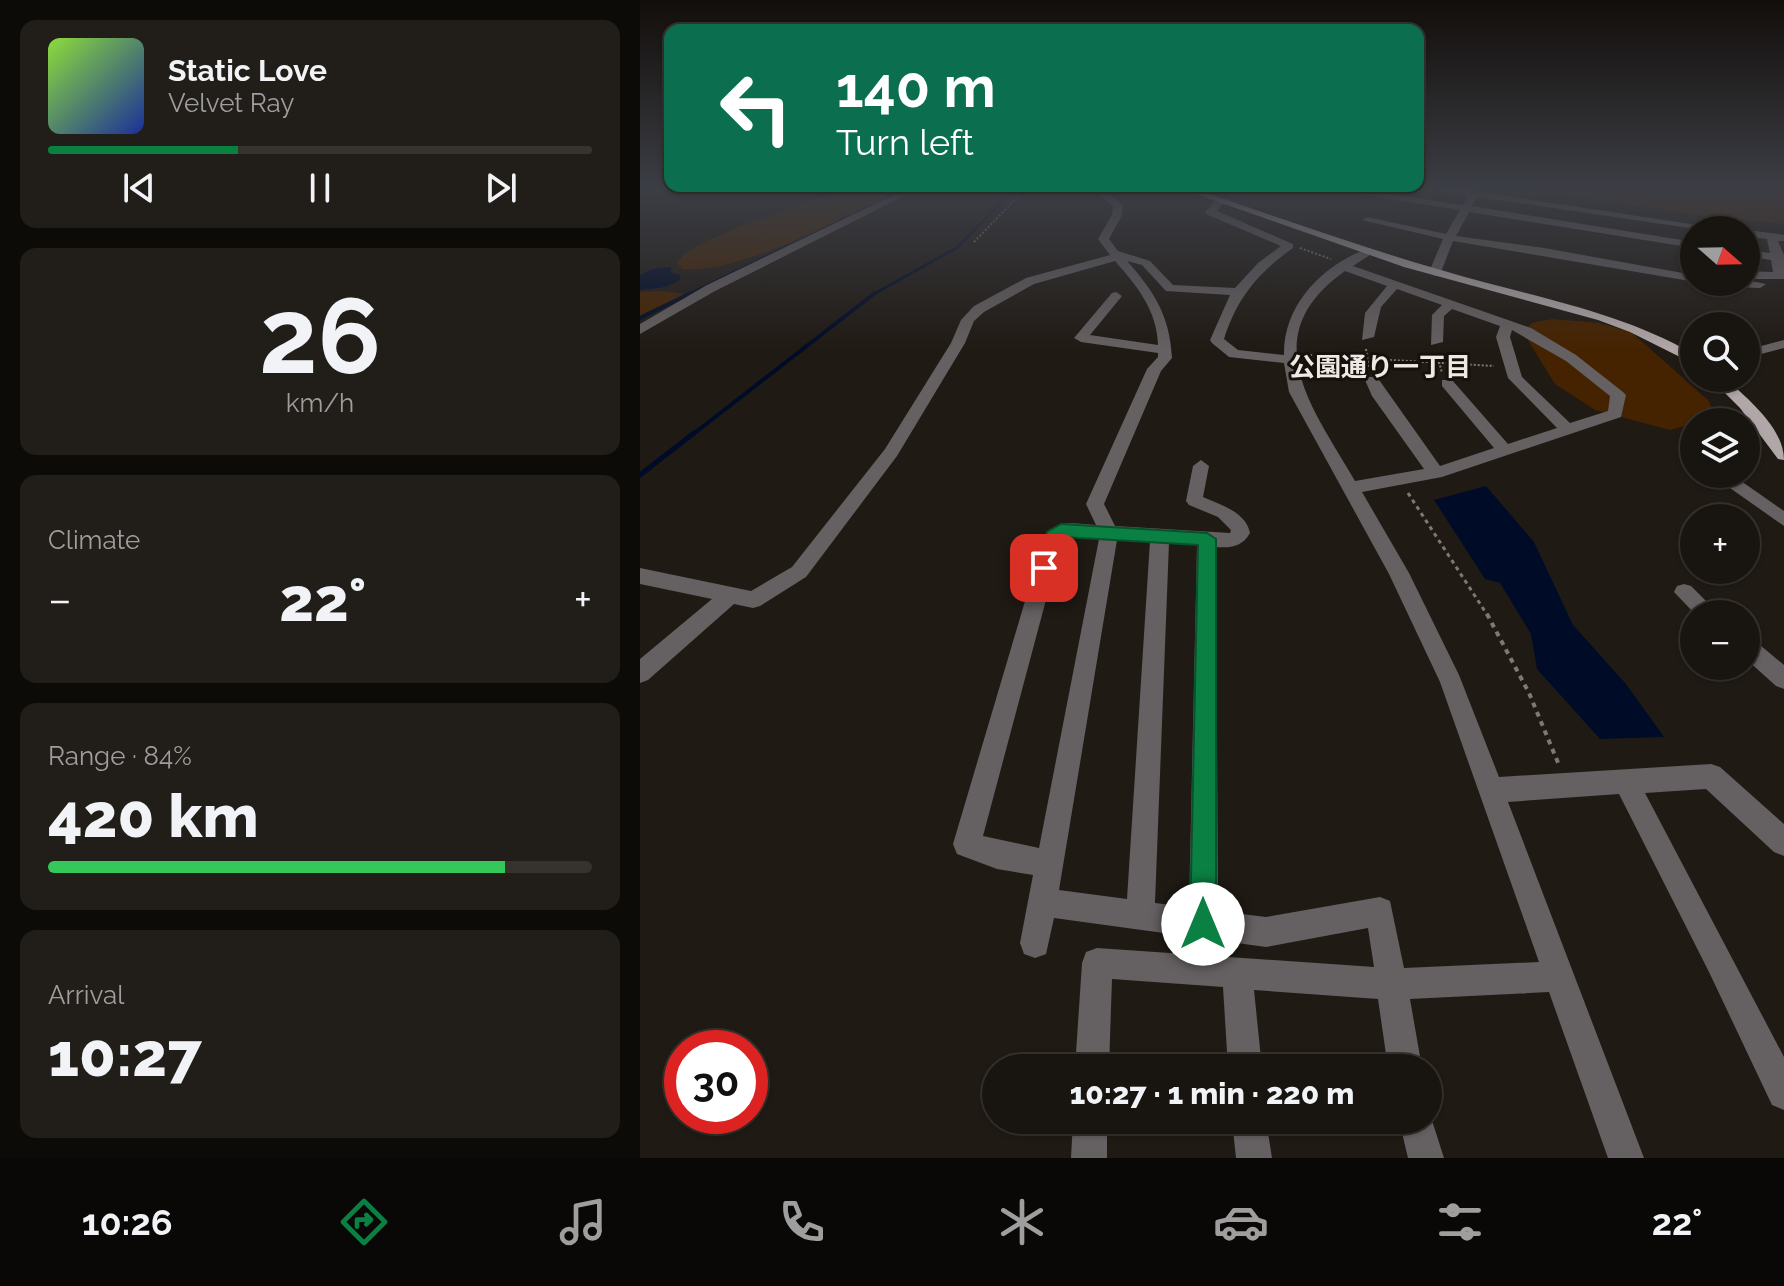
<!DOCTYPE html>
<html lang="en">
<head>
<meta charset="utf-8">
<style>
	body { margin:0; font-family:Raleway,"Noto Sans JP",sans-serif; background:#211d18; color:#f1f3f6; height:100vh; display:flex; flex-direction:column; font-size:30px; white-space:nowrap }
	* { box-sizing:border-box; margin:0 }
	p { font-size:26px; color:#9f9e9e }
	.icon { flex:none; width:44px; height:44px; fill:none; stroke:currentColor; stroke-width:2; stroke-linecap:round; stroke-linejoin:round }
	.map { position:relative; flex:1; overflow:hidden }
	.details { display:flex; flex-direction:column; gap:20px; padding:20px; background:#0d0b08; width:640px }
	.details>* { flex:none }
	.hud { position:absolute; left:24px; top:24px; width:760px; height:168px; border-radius:16px; box-shadow:0 2px 6px #0004,0 0 0 2px #36332f; background:#0b6e4f; color:#fff; overflow:hidden }
	.needle { width:52px; rotate:110deg }
	.fabs { position:absolute; left:1040px; top:216px; display:grid; gap:16px }
	.fabs a { display:grid; place-items:center; width:80px; height:80px; border-radius:50%; background:#18140f; box-shadow:0 2px 6px #0004,0 0 0 2px #36332f; font-size:40px }
	.speed { position:absolute; left:24px; top:1030px; display:flex; gap:16px; font-size:40px; font-weight:700; text-align:center }
	.speed>* { display:grid; place-content:center; width:104px; height:104px; border-radius:50%; background:#18140f; box-shadow:0 2px 6px #0004,0 0 0 2px #36332f; line-height:1 }
	.speed .limit { border:12px solid #d22; background:#fff; color:#111 }
	.pin { position:absolute; display:grid; place-items:center; width:68px; height:68px; color:#fff; margin:-34px; border-radius:16px; box-shadow:0 4px 12px #0006 }
	.me { position:absolute; width:88px; margin:-44px; rotate:0deg; stroke-linejoin:round; filter:drop-shadow(0 0 6px #0008) }
	.turn { display:flex; align-items:center; gap:28px; height:168px; padding:0 40px; font-size:36px }
	.turn .icon { width:104px; height:104px; stroke-width:2.5 }
	.turn b { display:block; font-size:56px; line-height:68px }
	.big { font-size:60px; font-weight:800; line-height:1.1 }
	.details .widget { flex:1; display:flex; flex-direction:column; justify-content:center; gap:12px; min-width:0; padding:0 28px; border-radius:16px; background:#211d18 }
	.details .dial { align-items:center; gap:0 }
	.dial b { font-size:104px; line-height:1 }
	.song { display:flex; align-items:center; gap:24px }
	.cover { width:96px; height:96px; border-radius:12px; background:linear-gradient(135deg,hsl(90 70% 55%),hsl(230 70% 35%)) }
	.played { height:8px; border-radius:4px; background:linear-gradient(90deg,#0b8043 35%,#36332f 35%) }
	.keys { display:flex; justify-content:space-around; direction:ltr }
	.heat { display:flex; justify-content:space-between; align-items:center; font-size:44px; direction:ltr }
	.charge { height:12px; border-radius:6px; background:linear-gradient(90deg,#34c759 84%,#36332f 0) }
	.trip { position:absolute; left:342px; top:1054px; width:460px; height:80px; border-radius:40px; background:#18140f; box-shadow:0 2px 6px #0004,0 0 0 2px #36332f; font-weight:800; line-height:80px; text-align:center }
	.dock { display:flex; height:128px; justify-content:space-around; align-items:center; background:#0a0806; color:#9f9e9e }
	.dock .icon { width:56px; height:56px }
	.dock .on { color:#0b8043 }
	.dock b { font-size:36px; color:#f1f3f6 }
	main { display:flex; flex:1; min-height:0 }
	.map>svg:first-child { display:block }
	.green { fill:#462300 }
	.water { fill:#000c27 }
	.lines { fill:none; stroke-linecap:round; stroke-linejoin:round }
	.stream-far2 { stroke:#000c27; stroke-width:3 }
	.stream-far1 { stroke:#000c27; stroke-width:4 }
	.stream { stroke:#000c27; stroke-width:5 }
	.path-far2 { stroke:#7e7974; stroke-width:2; stroke-dasharray:2 2; stroke-linecap:butt }
	.path-far1 { stroke:#7e7974; stroke-width:3; stroke-dasharray:4 4; stroke-linecap:butt }
	.path { stroke:#7e7974; stroke-width:4; stroke-dasharray:5 5; stroke-linecap:butt }
	.minor { fill:#656061; fill-rule:evenodd }
	.major { fill:#b1a7a9; fill-rule:evenodd }
	.route { fill:#0b8043; stroke:#07532c; stroke-width:2 }
	.labels { text-anchor:middle; dominant-baseline:central; stroke-width:6; stroke-linejoin:round; paint-order:stroke }
	.far-neighbourhood-label { font-size:26px; font-weight:bold; fill:#ede9e5; stroke:#17110c }
</style>
</head>
<body>
<main>
<section class="details">
<div class="widget">
<div class="song"><i class="cover"></i><div><b>Static Love</b><p>Velvet Ray</p></div></div>
<div class="played"></div>
<div class="keys"><svg class="icon" aria-label="previous" viewBox="0 0 24 24"><path d="M18 5L8 12l10 7zM5 5v14"/></svg><svg class="icon" aria-label="pause" viewBox="0 0 24 24"><path d="M8 5v14M16 5v14"/></svg><svg class="icon" aria-label="next" viewBox="0 0 24 24"><path d="M6 5l10 7-10 7zM19 5v14"/></svg></div>
</div>
<div class="widget dial"><b>26</b><p>km/h</p></div>
<div class="widget"><p>Climate</p>
<div class="heat"><a>−</a><b class="big">22°</b><a>+</a></div>
</div>
<div class="widget"><p>Range · 84%</p><b class="big">420 km</b><div class="charge"></div></div>
<div class="widget"><p>Arrival</p><b class="big">10:27</b></div>
</section>
<div class="map">
<svg width="1144" height="1158" viewBox="0 0 1144 1158">
	<rect width="100%" height="100%" fill="#201a14"/>
	<g class="green">
		<path d="M210 188H262L248 200C197 221 94 275 42 269L37 263C47 239 181 199 210 188Z"/>
		<polygon points="887,188 1144,188 1144,224 1041,213"/>
		<polygon points="22,291 45,294 0,318 0,292"/>
		<polygon points="912,319 959,323 991,332 1069,401 1074,418 1030,430 955,410 915,384 883,332 892,323"/>
	</g>
	<g class="water">
		<polygon points="31,267 31,273 40,275 40,280 25,287 0,290 0,275 12,269"/>
		<polygon points="846,486 894,542 933,625 986,684 1024,737 960,739 897,669 891,634 860,583 845,579 794,500"/>
	</g>
	<g class="lines">
		<g class="stream-far2">
			<polyline points="47,295 268,188"/>
			<polyline points="232,295 318,247 375,188"/>
		</g>
		<g class="stream-far1">
			<polyline points="0,318 51,293"/>
			<polyline points="52,435 235,293"/>
		</g>
		<polyline class="stream" points="0,475 54,433"/>
		<g class="path-far2">
			<polyline points="334,242 386,188"/>
			<polyline points="660,248 691,259"/>
			<polyline points="1042,337 1054,340"/>
			<polyline points="726,349 729,369"/>
			<polyline points="797,354 802,373"/>
			<polyline points="666,355 854,366"/>
		</g>
		<polyline class="path-far1" points="768,493 848,616"/>
		<polyline class="path" points="847,614 889,693 919,765"/>
		<g class="minor">
			<polygon points="268,188 280,188 75,291 0,334 0,324 67,285"/>
			<path d="M452 188H461L483 205 482 215 469 239 478 251 510 261 533 285 595 288 618 263 641 246 566 214 565 212 578 198 586 200 577 211 653 244V248C618 273 597 298 584 339L598 350 644 355C643 304 684 264 729 248L735 251 733 253 713 266 891 328 936 355 983 392 986 395 981 417 802 477 722 492 769 573 819 675 859 777 1071 764 1080 767 1144 824V856L1134 852 1066 789 1005 793 1144 1057V1110L1132 1105 1069 972 979 794 868 802 1004 1158H968L909 992 770 999 782 1068H748L738 999 614 990 622 1068H588L583 987 472 979 469 1068H435L442 963 446 952 457 948 734 967 728 928 626 947 414 918 406 954 395 958 384 954 380 943 393 875 357 869 317 854 313 844 404 537C416 518 436 524 456 525L446 504 507 369 518 357V353L441 342 434 338 472 293 476 292 482 296 450 335 518 345C517 310 497 286 475 261L394 284 344 312 334 321 325 343 257 456 166 577 120 606 113 608 94 604 8 680 0 683V659L72 599 0 584V568L111 591 152 567 245 449 311 343 321 320 334 306 386 278 470 255 458 239 472 215 473 206ZM487 261 502 265 526 291 590 295 570 340 572 343 589 357 644 363 649 392 749 574 800 682 899 962 764 968 750 901 740 897 626 917 578 911 576 547C591 548 602 547 610 533 606 512 581 505 563 497L569 466 561 460 553 466 546 501 549 505 578 517 591 530 590 533 475 526 464 504 521 371 532 358C530 316 514 291 487 261ZM705 271 747 286 725 313 722 340 734 337 741 307 757 289 802 305 792 315 791 345 803 342 804 316 812 309 860 326 856 337 868 378 917 428 868 444 812 380H802V386L854 448 800 466 737 377H727L725 380 732 396 784 469 715 481C673 408 613 336 705 271ZM872 330 926 361 970 396 968 411 930 423 882 377 870 337ZM425 537 459 539 399 848 343 836 422 540ZM477 540 510 541 487 899 419 890ZM529 543 557 545 549 907 515 903Z"/>
			<polygon points="710,188 823,205 828,196 791,188 813,188 1090,230 1063,230 837,197 832,206 1054,242 1054,248 829,212 816,236 904,248 1054,275 1056,282 813,241 801,272 795,276 789,272 803,239 722,220 727,217 806,234 820,210 713,193 708,190"/>
			<polygon points="1105,230 1106,230 1131,233 1132,233 1144,235 1144,241 1138,241 1144,255 1144,279 1106,279 1106,271 1133,272 1131,260 1106,256 1106,250 1130,253 1127,239 1106,236"/>
			<polygon points="1106,280 1126,284 1120,288 1076,286 1070,282"/>
			<polygon points="1144,340 1144,348 1106,358 1106,350"/>
			<polygon points="1070,474 1091,474 1144,511 1144,526"/>
			<polygon points="1044,584 1051,586 1079,614 1055,614 1034,592 1037,586"/>
			<polygon points="1106,637 1114,640 1144,665 1144,689 1136,686 1106,659"/>
			<polygon points="788,1108 804,1158 768,1158 759,1120 788,1120"/>
			<polygon points="433,1120 467,1120 467,1158 431,1158"/>
			<polygon points="592,1120 626,1120 632,1158 596,1158"/>
		</g>
		<g class="major">
			<path d="M539 188H552C635 216 717 246 801 270 887 296 975 309 1054 354V364L990 332 958 320 764 267Z"/>
			<path d="M1070 378H1085C1108 399 1144 428 1144 460L1138 459 1100 408Z"/>
		</g>
	</g>
	<linearGradient id="sky" x2="0" y2="1"><stop stop-color="#120e0b"/><stop offset="0.54" stop-color="#3c3e45"/><stop offset="1" stop-color="#3c3e45" stop-opacity="0"/></linearGradient>
	<rect width="1144" height="350" fill="url(#sky)"/>
	<polygon class="route" points="421,524 567,533 576,539 576,924 572,933 563,937 554,933 550,924 558,545 424,537 411,572 398,572 395,568 407,532"/>
	<g class="labels">
		<g class="far-neighbourhood-label">
			<text x="740" y="367">公園通り一丁目</text>
		</g>
	</g>
</svg>
<div class="fabs">
<a><svg class="needle" viewBox="-14 -14 28 28"><path d="M0-13l5 13h-10z" fill="#e53935"/><path d="M0 13l5-13h-10z" fill="#9f9e9e"/></svg></a>
<a><svg class="icon" aria-label="search" viewBox="0 0 24 24"><circle cx="10" cy="10" r="6"/><path d="M15 15l6 6"/></svg></a>
<a><svg class="icon" aria-label="layers" viewBox="0 0 24 24"><path d="M12 4l9 5-9 5-9-5zM3 14l9 5 9-5"/></svg></a>
<a>+</a>
<a>−</a>
</div>
<div class="speed"><div class="limit">30</div></div>
<div class="pin" style="left:404px;top:568px;background:#d93025"><svg class="icon" aria-label="arrive" viewBox="0 0 24 24"><path d="M6 21V4h12l-3 4 3 4H6"/></svg></div>
<svg class="me" style="left:563px;top:924px" viewBox="-20 -20 40 40"><circle r="19" fill="#fff"/><path d="M0-13L10 11 0 6-10 11z" fill="#0b8043"/></svg>
<div class="trip">10:27 · 1 min · 220 m</div>
<div class="hud">
<div class="turn"><svg class="icon" aria-label="left" viewBox="0 0 24 24"><path d="M17 20v-9H6M10 6l-5 5 5 5"/></svg><div><b>140 m</b>Turn left</div></div>
</div>
</div>
</main>
<nav class="dock">
<b>10:26</b>
<svg class="icon on" aria-label="directions" viewBox="0 0 24 24"><path d="M12 3l9 9-9 9-9-9zM9 14v-3h6M13 9l2 2-2 2"/></svg>
<svg class="icon" aria-label="music" viewBox="0 0 24 24"><path d="M9 18V5l10-2v13"/><circle cx="6" cy="18" r="3"/><circle cx="16" cy="16" r="3"/></svg>
<svg class="icon" aria-label="phone" viewBox="0 0 24 24"><path d="M5 4h4l2 5-3 2q2 4 5 5l2-3 5 2v4C11 20 4 13 5 4z"/></svg>
<svg class="icon" aria-label="climate" viewBox="0 0 24 24"><path d="M12 3v18M4 7l16 10M4 17L20 7"/></svg>
<svg class="icon" aria-label="car" viewBox="0 0 24 24"><path d="M5 17H2v-5l4-1 3-4h7l3 4 3 1v5h-3M9 17h6M6 11h13"/><circle cx="7" cy="17" r="2"/><circle cx="17" cy="17" r="2"/></svg>
<svg class="icon" aria-label="filters" viewBox="0 0 24 24"><path d="M4 7h16M4 17h16"/><circle cx="9" cy="7" r="2"/><circle cx="15" cy="17" r="2"/></svg>
<b>22°</b>
</nav>
</body>
</html>
